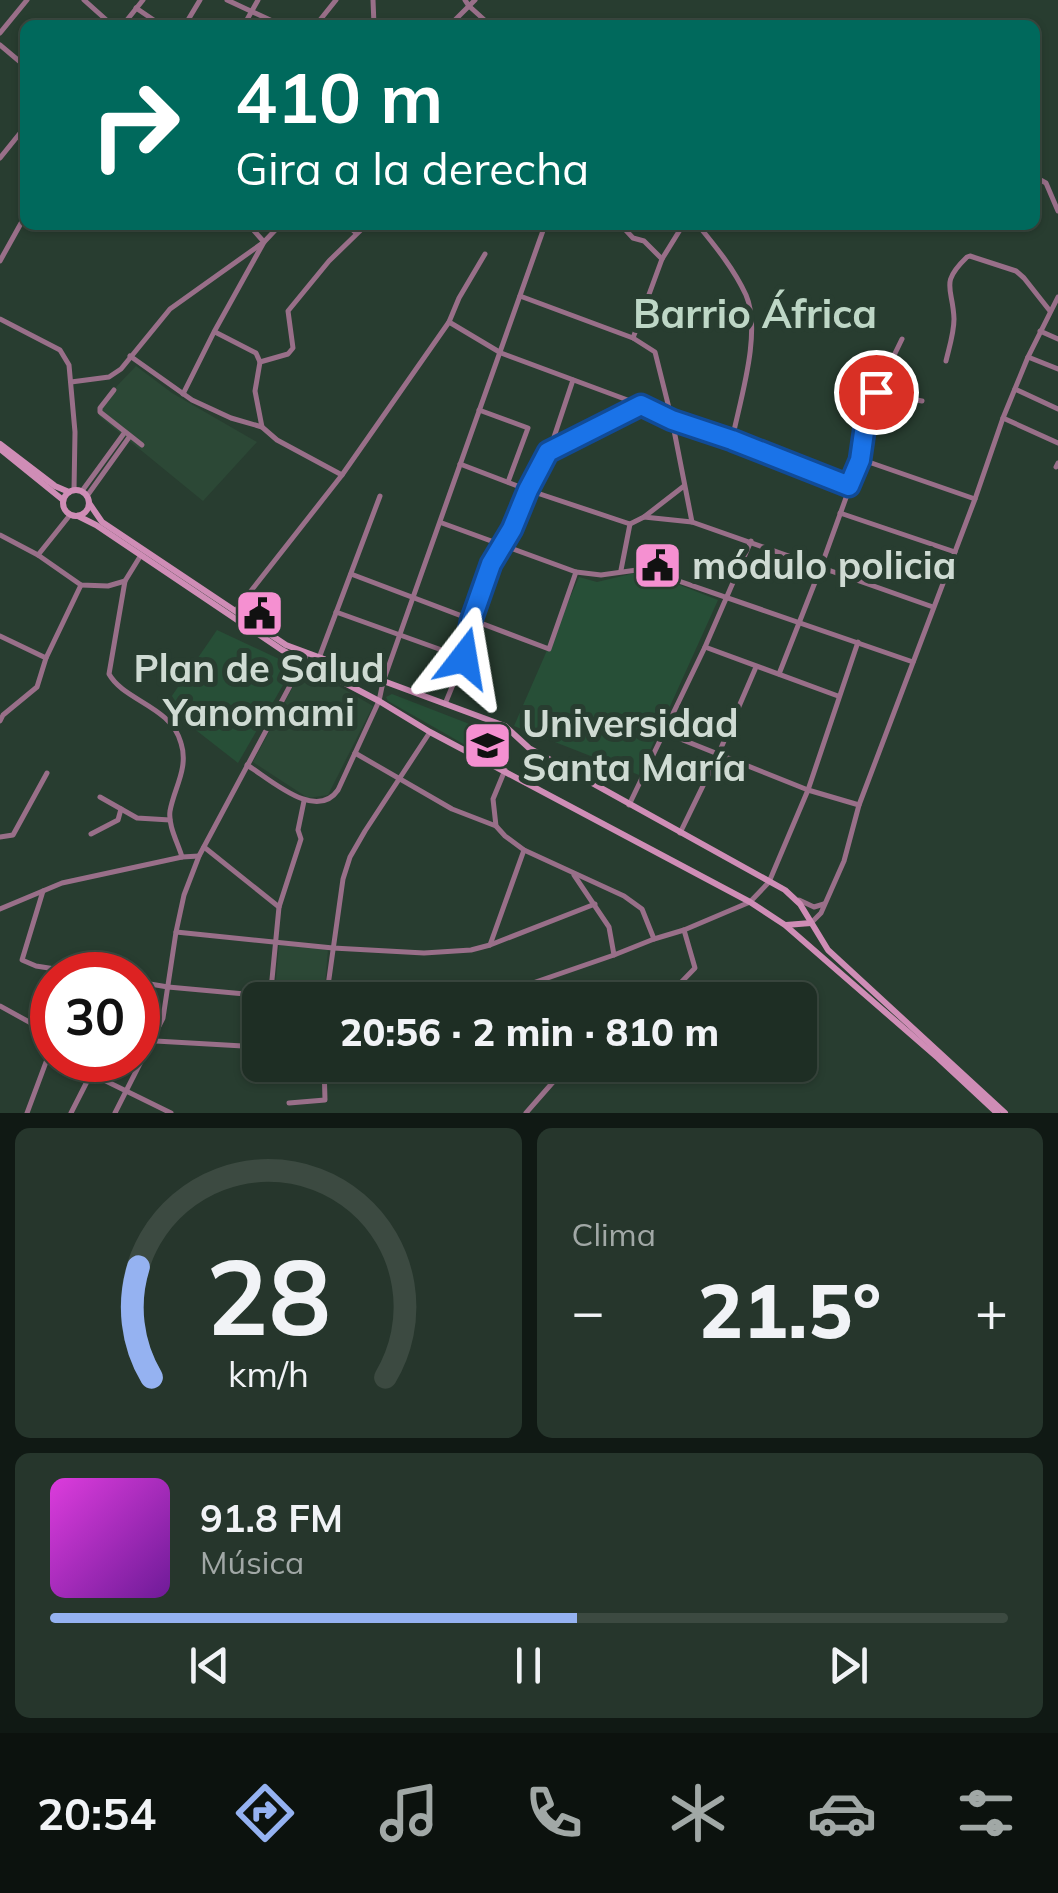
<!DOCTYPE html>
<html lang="es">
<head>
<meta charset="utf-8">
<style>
	body { margin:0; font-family:Mulish,sans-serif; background:#26362c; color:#f1f3f6; height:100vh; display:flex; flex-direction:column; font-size:38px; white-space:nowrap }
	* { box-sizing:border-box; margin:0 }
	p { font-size:32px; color:#a1a8a6 }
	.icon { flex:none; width:55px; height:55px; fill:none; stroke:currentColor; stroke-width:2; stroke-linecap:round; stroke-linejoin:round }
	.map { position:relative; height:1113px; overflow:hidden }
	.side { display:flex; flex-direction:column; gap:15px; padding:15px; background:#101914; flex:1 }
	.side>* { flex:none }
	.hud { position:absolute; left:20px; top:20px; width:1020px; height:210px; border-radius:15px; box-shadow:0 2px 8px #0004,0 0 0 2px #3c4a41; background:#00695c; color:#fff; overflow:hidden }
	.speed { position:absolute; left:30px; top:952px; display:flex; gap:20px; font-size:50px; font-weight:700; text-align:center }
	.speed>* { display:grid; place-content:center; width:130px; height:130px; border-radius:50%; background:#1e2e24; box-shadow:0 2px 8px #0004,0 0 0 2px #3c4a41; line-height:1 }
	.speed .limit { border:15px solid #d22; background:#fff; color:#111 }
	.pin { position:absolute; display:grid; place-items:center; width:85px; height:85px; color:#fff; margin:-42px; border:5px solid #fff; border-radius:50%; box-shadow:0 2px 10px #0007 }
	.me { position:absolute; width:110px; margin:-55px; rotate:14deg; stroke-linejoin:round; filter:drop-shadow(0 0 8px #0008) }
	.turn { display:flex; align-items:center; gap:35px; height:210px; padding:0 50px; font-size:45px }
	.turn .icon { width:130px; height:130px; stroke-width:2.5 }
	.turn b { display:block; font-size:70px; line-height:85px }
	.big { font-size:75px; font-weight:800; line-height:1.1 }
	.side .widget { flex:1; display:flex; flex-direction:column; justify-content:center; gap:15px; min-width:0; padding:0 35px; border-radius:15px; background:#26362c }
	.side .dial { align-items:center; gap:0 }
	.dial svg { height:260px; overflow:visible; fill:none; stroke:#3c4a41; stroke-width:7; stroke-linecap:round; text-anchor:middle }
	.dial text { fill:#f1f3f6; stroke:none }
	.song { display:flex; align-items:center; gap:30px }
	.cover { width:120px; height:120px; border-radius:15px; background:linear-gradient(135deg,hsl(300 70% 55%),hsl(280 70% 35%)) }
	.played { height:10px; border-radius:5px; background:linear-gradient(90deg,#95b2f1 55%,#3c4a41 55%) }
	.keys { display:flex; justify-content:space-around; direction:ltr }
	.heat { display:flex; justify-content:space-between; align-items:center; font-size:55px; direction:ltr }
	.side .tiles { flex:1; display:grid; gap:15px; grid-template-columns:1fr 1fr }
	.widget:last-child { grid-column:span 2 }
	.trip { position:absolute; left:242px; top:982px; width:575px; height:100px; border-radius:15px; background:#1e2e24; box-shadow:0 2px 8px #0004,0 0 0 2px #3c4a41; font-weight:800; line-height:100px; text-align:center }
	.tab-bar { display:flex; height:160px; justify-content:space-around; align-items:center; background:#0c120e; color:#a1a8a6 }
	.tab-bar .icon { width:70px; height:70px }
	.tab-bar .selected { color:#95b2f1 }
	.tab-bar b { font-size:45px; color:#f1f3f6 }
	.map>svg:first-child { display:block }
	.built { fill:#2c4836 }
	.green { fill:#274f37 }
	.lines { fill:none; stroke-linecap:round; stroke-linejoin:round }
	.minor { stroke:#996f89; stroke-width:5 }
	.secondary { stroke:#cf8db6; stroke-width:6 }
	.route-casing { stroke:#114b97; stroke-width:25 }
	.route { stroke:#1a73e8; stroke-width:18 }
	.labels { text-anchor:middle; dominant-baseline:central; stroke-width:10; stroke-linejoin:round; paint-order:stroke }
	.poi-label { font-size:38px; font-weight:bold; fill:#cfdbd3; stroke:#283d30; text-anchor:start }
	.neighbourhood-label { font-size:40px; font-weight:bold; fill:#bed7c6; stroke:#283d30 }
</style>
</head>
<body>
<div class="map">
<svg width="1058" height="1113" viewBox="0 0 1058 1113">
	<rect width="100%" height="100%" fill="#283d30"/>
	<g class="built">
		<polygon points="136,366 172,393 257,442 203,501 99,416 98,406"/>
		<polygon points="304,666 373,706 328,795 308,798 253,762"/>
		<polygon points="279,945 328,949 324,996 275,992"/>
	</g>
	<g class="green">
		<polygon points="639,572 662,578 718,600 639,775 514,726 579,577 597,582"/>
		<polygon points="217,630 294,666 238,763 165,706"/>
		<polygon points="392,694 472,725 467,746 388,701 386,697"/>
	</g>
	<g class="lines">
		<g class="minor">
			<polyline points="84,0 112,25"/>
			<polyline points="227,0 281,25"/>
			<polyline points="373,0 374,25"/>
			<polyline points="465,0 469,6 490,25"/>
			<polyline points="136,8 161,25"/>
			<polyline points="123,25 143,0"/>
			<polyline points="185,25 200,0"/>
			<polyline points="244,25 258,0"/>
			<polyline points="316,25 336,0"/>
			<polyline points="450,25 475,0"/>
			<polyline points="0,33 27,0"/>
			<polyline points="0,45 25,66"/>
			<polyline points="0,158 25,127"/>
			<polyline points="1035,177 1046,183 1058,211"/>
			<polyline points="347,225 356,233"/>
			<polyline points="621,225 633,238 644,241 662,259"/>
			<path d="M698 225C716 247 734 269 746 295 762 332 740 400 732 440"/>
			<polyline points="0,261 25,216"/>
			<polyline points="520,296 633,338 655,352 672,420 692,522"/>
			<polyline points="0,319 60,350 69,365 75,432 74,490"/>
			<polyline points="449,322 501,353 641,405 672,420 732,440 849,485"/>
			<polyline points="1040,331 1058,339"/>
			<polyline points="215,332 256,353 260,362 255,391 262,427"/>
			<polyline points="633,338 662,259 683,225"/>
			<polyline points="130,356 192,400 231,418 262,427 277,440 342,475"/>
			<polyline points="1028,357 1058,369"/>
			<path d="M946 361C949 348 954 333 954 319 953 287 939 284 967 257L970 256 1016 271 1024 278 1050 311"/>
			<polyline points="260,362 288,354 293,348 288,311 329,261 366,225"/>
			<polyline points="71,382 109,377 121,369 170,309 264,242 280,225"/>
			<polyline points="1015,389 1058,409"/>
			<polyline points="114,390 100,408 100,412 142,445"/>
			<polyline points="876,392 922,401"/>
			<polyline points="183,394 214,332 264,242 249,225"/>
			<polyline points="479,410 528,428 508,482"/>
			<polyline points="1003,418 1058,443"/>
			<polyline points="549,452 639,406"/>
			<polyline points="860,459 975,499"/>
			<polyline points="460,464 528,490 630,524 644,517 684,486"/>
			<polyline points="1056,467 1058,463"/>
			<polyline points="82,491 125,432"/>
			<polyline points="87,496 130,436"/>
			<polyline points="840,513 955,552"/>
			<polyline points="644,517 692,522 933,607"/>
			<polyline points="442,523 576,572 601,575 644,569 913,662"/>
			<polyline points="0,535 38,555 81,585 108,586 125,581"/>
			<polyline points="38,555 70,515"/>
			<path d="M141 555 125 581 109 674C124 701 171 706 181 743 189 768 174 788 170 811 168 826 178 843 182 857"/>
			<polyline points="621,570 630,524"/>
			<polyline points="351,574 549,649 576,572"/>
			<polyline points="236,610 342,475 449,322 459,298 485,254"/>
			<polyline points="336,612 464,658"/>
			<polyline points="0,636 46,658"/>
			<polyline points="705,647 838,696"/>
			<polyline points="319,658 380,496"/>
			<polyline points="779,674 821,567 860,459 867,411 902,339"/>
			<polyline points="445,704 464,658 471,621 491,565 512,529 528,490 549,452 573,380"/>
			<polyline points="0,721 3,715 37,687 46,658 81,585"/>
			<polyline points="663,732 808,790 859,805"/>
			<polyline points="355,753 452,809 496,826"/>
			<path d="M247 765C270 779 316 822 338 790L379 701 383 682 545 225"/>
			<polyline points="505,770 493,799 496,826 505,836 524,850 624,896 642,909 654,939"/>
			<polyline points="100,797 137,818 170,820"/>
			<polyline points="629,805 705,647 751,541"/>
			<polyline points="680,833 718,755 756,667"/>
			<polyline points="91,834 118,820 121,809"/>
			<polyline points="0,837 13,835 47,773"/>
			<polyline points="204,847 279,907"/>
			<polyline points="574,875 609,927 614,955"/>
			<polyline points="43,891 22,960 36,966 93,975"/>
			<polyline points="799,900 814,907 824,904"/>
			<polyline points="0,909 62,883 182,857 199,856"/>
			<polyline points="811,923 821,913 844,861 859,805 975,499 1003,418 1028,357 1058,297"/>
			<polyline points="176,932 333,948 424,953 471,950 490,945 595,904"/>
			<polyline points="490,945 524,850"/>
			<polyline points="138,982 168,987 312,1000"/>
			<polyline points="270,1000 279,907 301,839 298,830 304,801"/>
			<polyline points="326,1000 343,879 350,857 365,831 430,732"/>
			<polyline points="484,1000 614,955 654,939 684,930 750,902 769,882 808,790 858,642"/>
			<polyline points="664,1000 695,968 684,930"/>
			<polyline points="0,1006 31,1023 52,1028"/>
			<polyline points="138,1040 260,1047"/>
			<polyline points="63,1060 171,1113"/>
			<polyline points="289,1103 325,1100 324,1065"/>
			<polyline points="27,1113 52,1046"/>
			<polyline points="71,1113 98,1060"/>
			<polyline points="115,1113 163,1018 176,932 184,895 199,856 307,654"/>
			<polyline points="526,1113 568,1065"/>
		</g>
		<g class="secondary">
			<polyline points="0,444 55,486 69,492"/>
			<polyline points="0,449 63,500"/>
			<circle cx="76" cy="503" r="13"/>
			<polyline points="89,503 102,522 286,645 505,726 529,748 785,890 800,904 828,950 1005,1113"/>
			<polyline points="78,516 96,525 282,650 379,701 430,732 750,902 785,925 938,1058 997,1113"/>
			<polyline points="786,925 811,923"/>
		</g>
	</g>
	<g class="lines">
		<defs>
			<polyline id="route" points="464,658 471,621 491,564 512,529 528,490 548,452 641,405 672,420 732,440 849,486 860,460 867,411 876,392"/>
		</defs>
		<use href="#route" class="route-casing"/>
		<use href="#route" class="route"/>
	</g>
	<defs>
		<symbol id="civic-square" viewBox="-11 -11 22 22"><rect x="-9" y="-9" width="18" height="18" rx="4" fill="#f590d1" stroke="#283d30"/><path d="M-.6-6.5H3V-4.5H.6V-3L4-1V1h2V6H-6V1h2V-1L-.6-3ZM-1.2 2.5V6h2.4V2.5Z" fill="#111"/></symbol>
		<symbol id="university-square" viewBox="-11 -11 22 22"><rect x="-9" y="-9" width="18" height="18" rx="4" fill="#f590d1" stroke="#283d30"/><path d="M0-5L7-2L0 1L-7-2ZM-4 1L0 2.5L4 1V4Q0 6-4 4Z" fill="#111"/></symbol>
	</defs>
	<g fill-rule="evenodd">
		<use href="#civic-square" x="630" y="538" width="55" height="55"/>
		<use href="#civic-square" x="232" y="586" width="55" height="55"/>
		<use href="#university-square" x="460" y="718" width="55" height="55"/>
	</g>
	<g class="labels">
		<g class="poi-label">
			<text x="692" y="565">módulo policia</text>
			<text x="259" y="668" text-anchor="middle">Plan de Salud<tspan x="259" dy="44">Yanomami</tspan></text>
			<text x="522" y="723">Universidad<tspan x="522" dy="44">Santa María</tspan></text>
		</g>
		<g class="neighbourhood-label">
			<text x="755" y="313">Barrio África</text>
		</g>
	</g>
</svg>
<div class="speed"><div class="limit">30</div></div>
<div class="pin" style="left:876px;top:392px;background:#d93025"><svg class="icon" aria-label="arrive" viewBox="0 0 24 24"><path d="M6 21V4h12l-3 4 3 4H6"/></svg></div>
<svg class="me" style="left:464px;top:658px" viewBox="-20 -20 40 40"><path d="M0-17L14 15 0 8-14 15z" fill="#1a73e8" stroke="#fff" stroke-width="4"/></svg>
<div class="trip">20:56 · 2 min · 810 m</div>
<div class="hud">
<div class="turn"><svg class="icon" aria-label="right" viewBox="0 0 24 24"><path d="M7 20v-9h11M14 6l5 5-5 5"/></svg><div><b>410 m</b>Gira a la derecha</div></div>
</div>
</div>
<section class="side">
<div class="tiles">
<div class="widget dial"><svg viewBox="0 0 100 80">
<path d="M14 69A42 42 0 1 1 86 69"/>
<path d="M14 69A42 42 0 0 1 10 35" stroke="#95b2f1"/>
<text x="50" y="56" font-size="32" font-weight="700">28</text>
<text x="50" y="72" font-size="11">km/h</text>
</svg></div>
<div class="widget"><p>Clima</p>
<div class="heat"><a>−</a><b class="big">21.5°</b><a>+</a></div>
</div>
<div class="widget">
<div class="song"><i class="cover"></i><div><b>91.8 FM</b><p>Música</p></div></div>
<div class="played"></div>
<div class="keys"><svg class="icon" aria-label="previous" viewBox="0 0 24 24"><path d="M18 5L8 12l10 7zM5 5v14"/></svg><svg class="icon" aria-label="pause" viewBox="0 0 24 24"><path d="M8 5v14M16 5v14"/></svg><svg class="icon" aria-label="next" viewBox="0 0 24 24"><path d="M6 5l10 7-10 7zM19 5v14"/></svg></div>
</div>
</div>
</section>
<nav class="tab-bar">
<b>20:54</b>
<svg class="icon selected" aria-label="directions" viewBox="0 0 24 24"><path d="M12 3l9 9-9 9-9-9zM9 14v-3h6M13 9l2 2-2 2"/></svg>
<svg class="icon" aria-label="music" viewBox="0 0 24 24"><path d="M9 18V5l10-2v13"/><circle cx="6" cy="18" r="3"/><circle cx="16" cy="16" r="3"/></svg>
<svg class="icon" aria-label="phone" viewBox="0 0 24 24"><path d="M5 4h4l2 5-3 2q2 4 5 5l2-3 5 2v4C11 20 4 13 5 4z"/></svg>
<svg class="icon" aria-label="climate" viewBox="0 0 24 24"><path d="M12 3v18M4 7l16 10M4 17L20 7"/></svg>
<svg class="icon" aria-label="car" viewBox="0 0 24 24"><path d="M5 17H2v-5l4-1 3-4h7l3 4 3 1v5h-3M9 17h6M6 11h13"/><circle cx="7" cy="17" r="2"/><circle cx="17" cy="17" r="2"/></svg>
<svg class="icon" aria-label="filters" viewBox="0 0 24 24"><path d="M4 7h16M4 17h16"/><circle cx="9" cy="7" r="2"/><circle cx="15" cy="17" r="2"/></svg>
</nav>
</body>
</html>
